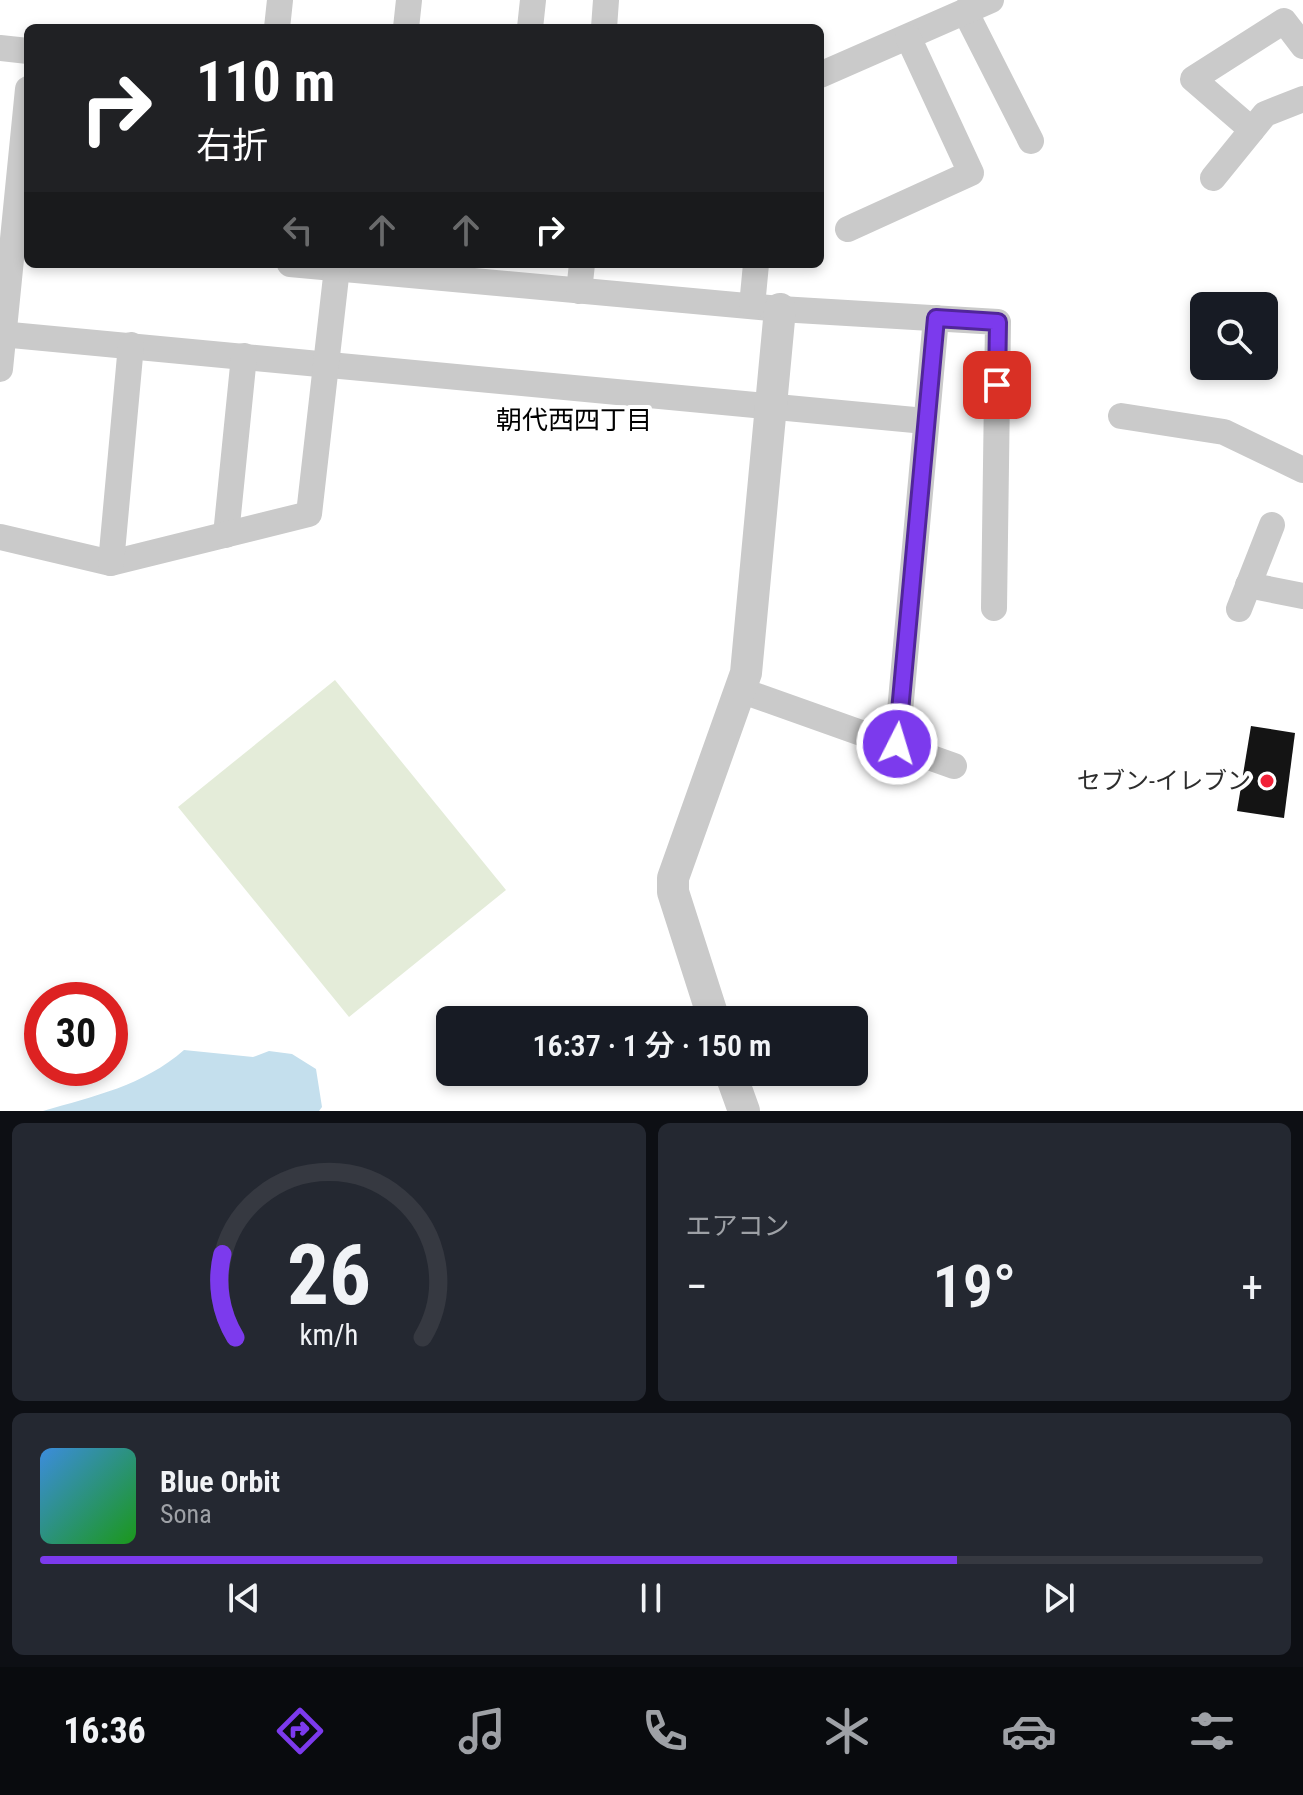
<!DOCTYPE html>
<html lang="ja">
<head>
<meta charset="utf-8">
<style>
	body { margin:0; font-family:"Roboto Condensed","Noto Sans JP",sans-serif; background:#242831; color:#f1f3f6; height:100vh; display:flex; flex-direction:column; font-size:30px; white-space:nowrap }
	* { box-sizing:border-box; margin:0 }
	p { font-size:26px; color:#9ea1a6 }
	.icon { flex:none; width:44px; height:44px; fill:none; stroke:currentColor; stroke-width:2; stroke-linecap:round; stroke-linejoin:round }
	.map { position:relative; height:1111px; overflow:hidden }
	.panel { display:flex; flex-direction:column; gap:12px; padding:12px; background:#0d0f14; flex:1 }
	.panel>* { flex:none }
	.top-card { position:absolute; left:24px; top:24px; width:800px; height:244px; border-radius:12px; box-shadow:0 4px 12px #0003; background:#202124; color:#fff; overflow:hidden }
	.controls { position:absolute; left:1190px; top:292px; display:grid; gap:16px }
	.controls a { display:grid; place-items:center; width:88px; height:88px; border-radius:12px; background:#171b24; box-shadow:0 4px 12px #0003; font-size:40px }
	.speed { position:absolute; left:24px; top:982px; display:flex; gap:16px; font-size:40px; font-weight:700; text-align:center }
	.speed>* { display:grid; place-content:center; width:104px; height:104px; border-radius:50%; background:#171b24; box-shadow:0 4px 12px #0003; line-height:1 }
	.speed .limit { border:12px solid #d22; background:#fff; color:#111 }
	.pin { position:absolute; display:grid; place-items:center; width:68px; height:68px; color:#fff; margin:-34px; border-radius:16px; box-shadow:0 4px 12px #0006 }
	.me { position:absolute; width:88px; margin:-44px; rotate:5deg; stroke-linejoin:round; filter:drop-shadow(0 0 6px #0008) }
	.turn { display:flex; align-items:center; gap:28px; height:168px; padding:0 40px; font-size:36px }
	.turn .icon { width:104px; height:104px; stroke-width:2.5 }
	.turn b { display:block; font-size:56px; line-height:68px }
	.lanes { display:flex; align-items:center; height:76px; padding:0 40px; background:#0003; justify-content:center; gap:40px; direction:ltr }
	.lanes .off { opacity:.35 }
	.big { font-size:60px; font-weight:600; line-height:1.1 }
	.panel .tile { flex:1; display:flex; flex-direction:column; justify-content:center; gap:12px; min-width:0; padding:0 28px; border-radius:12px; background:#242831 }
	.panel .dial { align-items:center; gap:0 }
	.dial svg { height:208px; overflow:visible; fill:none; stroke:#363941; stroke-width:7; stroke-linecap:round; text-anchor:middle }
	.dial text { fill:#f1f3f6; stroke:none }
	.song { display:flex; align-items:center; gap:24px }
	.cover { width:96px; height:96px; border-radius:12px; background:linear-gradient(135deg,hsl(210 70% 55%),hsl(120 70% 35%)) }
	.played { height:8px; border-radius:4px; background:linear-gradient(90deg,#7c3aed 75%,#363941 75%) }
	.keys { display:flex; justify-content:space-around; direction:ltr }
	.heat { display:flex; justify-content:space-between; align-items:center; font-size:44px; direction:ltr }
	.panel .tiles { flex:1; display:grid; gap:12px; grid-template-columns:1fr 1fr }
	.tile:last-child { grid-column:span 2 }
	.trip { position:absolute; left:436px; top:1006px; width:432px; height:80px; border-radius:12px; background:#171b24; box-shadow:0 4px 12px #0003; font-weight:600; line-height:80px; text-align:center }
	.menu { display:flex; height:128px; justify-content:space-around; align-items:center; background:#090b0e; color:#9ea1a6 }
	.menu .icon { width:56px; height:56px }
	.menu .on { color:#7c3aed }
	.menu b { font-size:36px; color:#f1f3f6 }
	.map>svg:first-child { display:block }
	.green { fill:#e4ecd9 }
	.water { fill:#c4dfed }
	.building { fill:#141414 }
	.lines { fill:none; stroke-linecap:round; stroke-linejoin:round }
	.minor { stroke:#cacaca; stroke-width:26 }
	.tertiary { stroke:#cacaca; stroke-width:32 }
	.route-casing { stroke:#51269a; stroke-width:20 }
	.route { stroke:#7c3aed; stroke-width:14 }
	.poi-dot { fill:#f12238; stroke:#fff; stroke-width:3 }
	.labels { text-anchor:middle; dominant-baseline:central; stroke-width:8; stroke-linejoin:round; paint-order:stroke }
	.poi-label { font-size:24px; fill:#2d2d2d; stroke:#fff; text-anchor:end }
	.neighbourhood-label { font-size:26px; fill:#000; stroke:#fff }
</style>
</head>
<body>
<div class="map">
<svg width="1303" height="1111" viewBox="0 0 1303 1111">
	<rect width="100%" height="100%" fill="#fff"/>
	<polygon class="green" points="335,680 506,890 349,1017 178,807"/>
	<path class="water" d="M184 1050 253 1057 269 1051 292 1054 316 1069 322 1107 319 1111H43C94 1096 143 1086 184 1050Z"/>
	<polygon class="building" points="1251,726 1295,733 1284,818 1237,811"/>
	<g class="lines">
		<g class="minor">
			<polyline points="965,11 1031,141"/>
			<polyline points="277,28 280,0"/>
			<polyline points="406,28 409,0"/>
			<polyline points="530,28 533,0"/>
			<polyline points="604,28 606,0"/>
			<polyline points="0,48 28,51"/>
			<polyline points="820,75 991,0"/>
			<polyline points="1252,130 1193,79 1284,21 1303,46"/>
			<polyline points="1213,178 1265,114 1303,99"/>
			<polyline points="848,229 971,173 908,37"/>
			<polyline points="290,264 780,309 998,322 994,608"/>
			<polyline points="579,291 582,264"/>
			<polyline points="752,306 756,264"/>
			<polyline points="0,334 925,421"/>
			<polyline points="0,369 28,89"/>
			<polyline points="1121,416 1224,432 1303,470"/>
			<polyline points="226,535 244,356"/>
			<polyline points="0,537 111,563 309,514 337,268"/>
			<polyline points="111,563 131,345"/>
			<polyline points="1248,585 1303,596"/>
			<polyline points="1239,609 1272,525"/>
			<polyline points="740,690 954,766"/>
			<polyline points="897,744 936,318"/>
		</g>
		<g class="tertiary">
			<polyline points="714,1020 673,892 673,878 746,673 780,309"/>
			<polyline points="730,1072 744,1111"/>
		</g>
	</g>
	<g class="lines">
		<defs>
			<polyline id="route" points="897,744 936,318 998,322 997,385"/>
		</defs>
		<use href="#route" class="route-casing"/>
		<use href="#route" class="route"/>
	</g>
	<circle class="poi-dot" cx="1267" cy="781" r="8"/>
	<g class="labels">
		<g class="poi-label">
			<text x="1251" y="781">セブン-イレブン</text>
		</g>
		<g class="neighbourhood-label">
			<text x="574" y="420">朝代西四丁目</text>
		</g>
	</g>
</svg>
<div class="controls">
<a><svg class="icon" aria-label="search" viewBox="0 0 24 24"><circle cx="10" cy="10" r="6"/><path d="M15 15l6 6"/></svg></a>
</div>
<div class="speed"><div class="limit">30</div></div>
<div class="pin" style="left:997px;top:385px;background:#d93025"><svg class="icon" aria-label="arrive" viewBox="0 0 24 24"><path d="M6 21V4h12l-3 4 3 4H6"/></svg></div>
<svg class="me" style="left:897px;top:744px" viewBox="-20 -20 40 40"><circle r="17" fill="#7c3aed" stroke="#fff" stroke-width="3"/><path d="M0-11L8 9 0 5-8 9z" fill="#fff"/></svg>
<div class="trip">16:37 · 1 分 · 150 m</div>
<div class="top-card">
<div class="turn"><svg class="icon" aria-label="right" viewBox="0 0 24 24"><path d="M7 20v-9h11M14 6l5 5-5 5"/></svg><div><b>110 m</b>右折</div></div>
<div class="lanes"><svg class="icon off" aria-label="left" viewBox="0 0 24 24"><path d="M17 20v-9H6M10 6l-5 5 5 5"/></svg><svg class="icon off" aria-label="ahead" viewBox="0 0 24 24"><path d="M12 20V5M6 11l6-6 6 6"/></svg><svg class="icon off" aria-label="ahead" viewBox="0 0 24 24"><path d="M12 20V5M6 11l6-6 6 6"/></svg><svg class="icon" aria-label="right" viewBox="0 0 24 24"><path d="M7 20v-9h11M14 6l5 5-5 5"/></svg></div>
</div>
</div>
<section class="panel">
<div class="tiles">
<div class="tile dial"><svg viewBox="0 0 100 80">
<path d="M14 69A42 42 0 1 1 86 69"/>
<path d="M14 69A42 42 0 0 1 9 37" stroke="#7c3aed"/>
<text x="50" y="56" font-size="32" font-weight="700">26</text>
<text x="50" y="72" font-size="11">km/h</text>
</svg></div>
<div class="tile"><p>エアコン</p>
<div class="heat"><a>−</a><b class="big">19°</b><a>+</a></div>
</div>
<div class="tile">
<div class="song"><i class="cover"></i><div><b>Blue Orbit</b><p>Sona</p></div></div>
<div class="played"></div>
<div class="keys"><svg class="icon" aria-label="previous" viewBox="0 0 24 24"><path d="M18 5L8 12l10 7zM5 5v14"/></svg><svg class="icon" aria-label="pause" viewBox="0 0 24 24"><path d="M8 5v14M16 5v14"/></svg><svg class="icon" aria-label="next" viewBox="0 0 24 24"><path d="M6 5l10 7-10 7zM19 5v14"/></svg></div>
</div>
</div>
</section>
<nav class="menu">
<b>16:36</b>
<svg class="icon on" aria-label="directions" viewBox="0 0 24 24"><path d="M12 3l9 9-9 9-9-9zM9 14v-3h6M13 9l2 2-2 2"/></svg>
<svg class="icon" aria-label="music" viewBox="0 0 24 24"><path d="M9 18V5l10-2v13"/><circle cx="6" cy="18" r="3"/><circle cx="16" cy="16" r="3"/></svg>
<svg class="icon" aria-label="phone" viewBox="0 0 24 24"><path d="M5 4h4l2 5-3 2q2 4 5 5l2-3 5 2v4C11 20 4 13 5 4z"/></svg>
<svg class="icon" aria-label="climate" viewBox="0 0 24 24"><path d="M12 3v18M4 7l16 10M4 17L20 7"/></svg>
<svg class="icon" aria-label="car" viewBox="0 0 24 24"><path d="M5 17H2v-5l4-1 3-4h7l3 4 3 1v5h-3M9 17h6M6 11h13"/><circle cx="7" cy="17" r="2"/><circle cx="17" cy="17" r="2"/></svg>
<svg class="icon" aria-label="filters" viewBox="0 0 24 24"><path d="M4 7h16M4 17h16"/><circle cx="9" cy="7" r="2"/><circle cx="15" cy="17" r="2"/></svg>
</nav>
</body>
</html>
